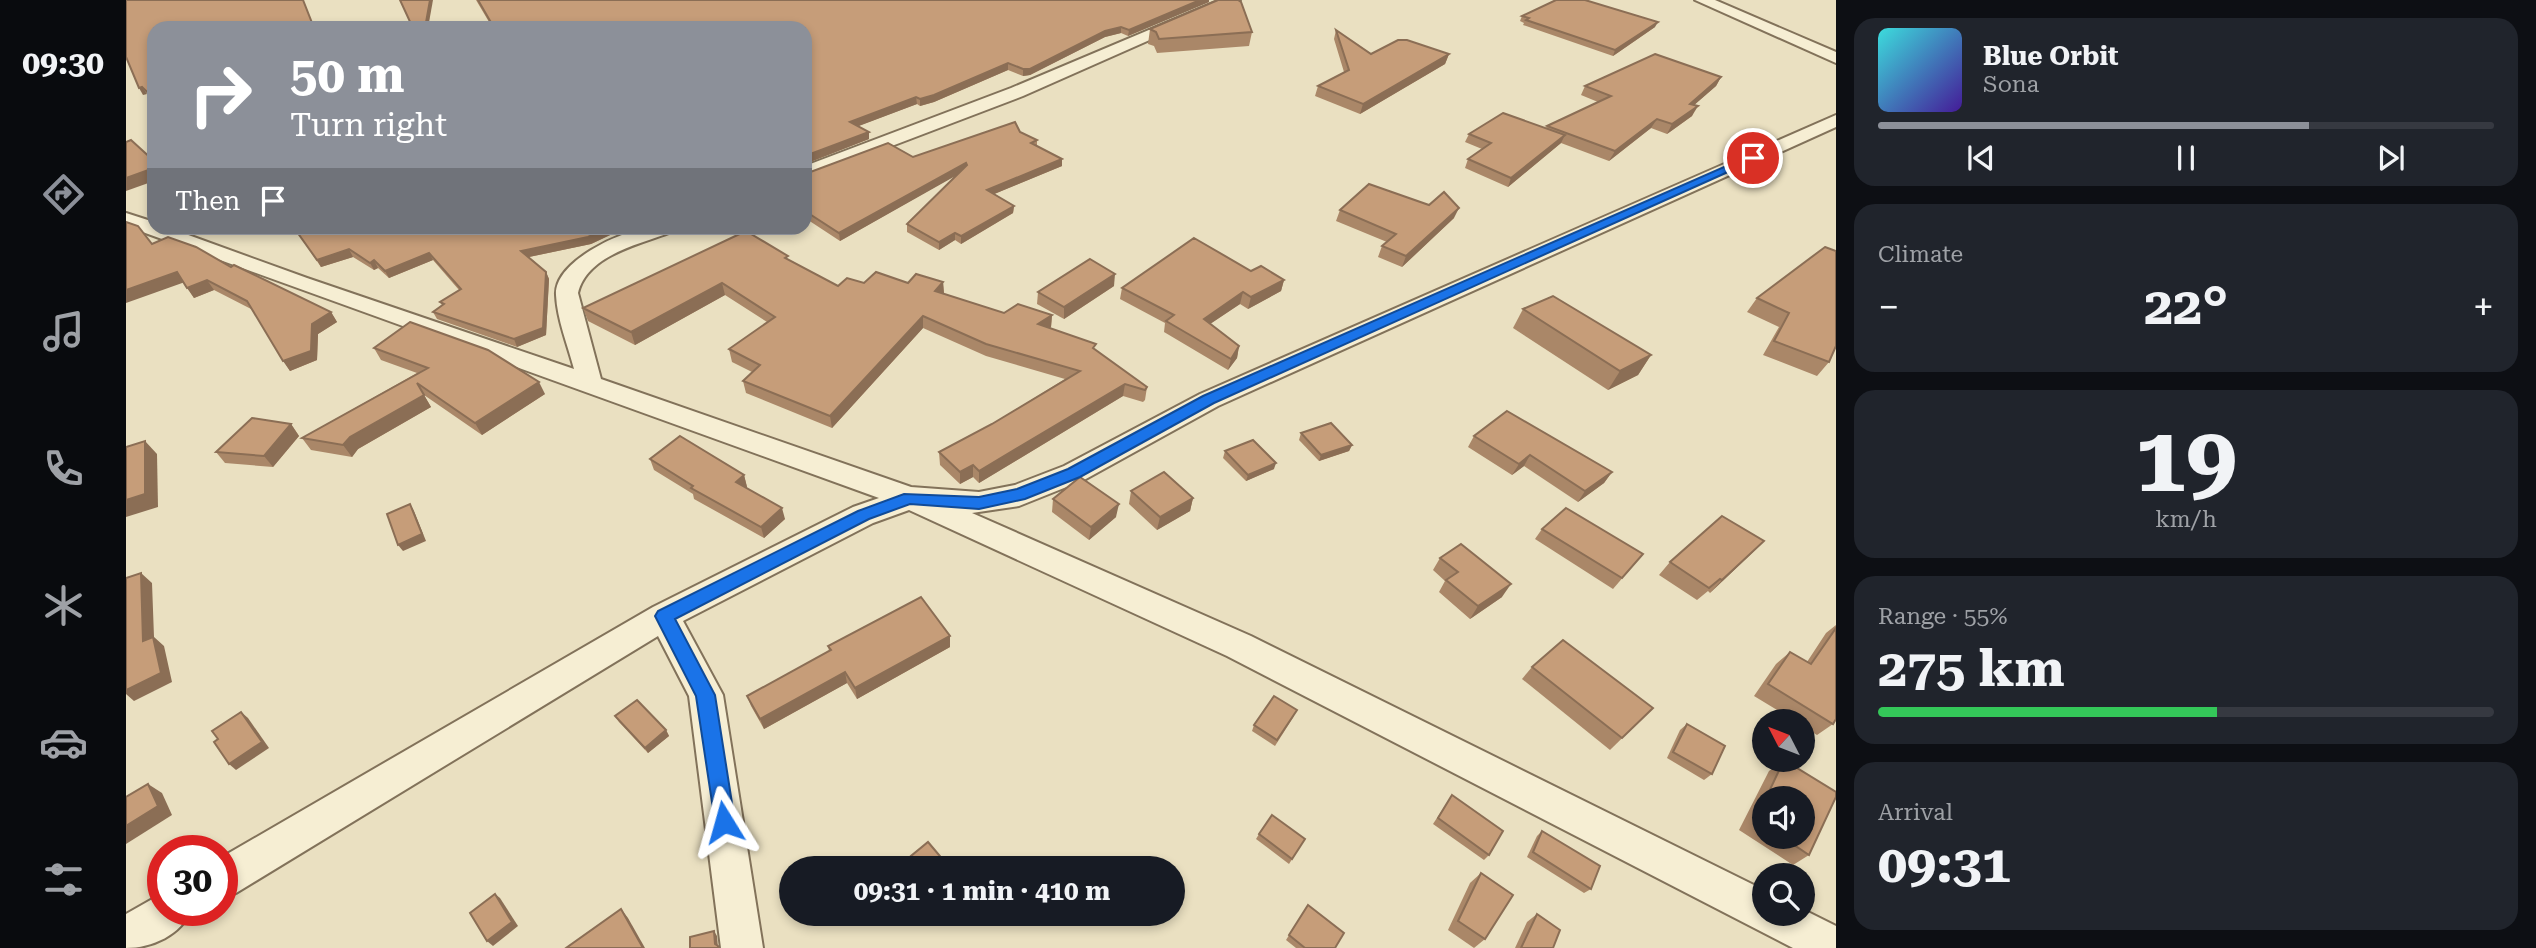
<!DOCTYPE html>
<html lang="en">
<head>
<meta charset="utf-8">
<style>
	body { margin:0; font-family:"Roboto Serif",serif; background:#20242c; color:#f1f3f6; height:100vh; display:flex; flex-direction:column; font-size:26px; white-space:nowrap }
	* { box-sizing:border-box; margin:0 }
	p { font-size:23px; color:#9ea1a6 }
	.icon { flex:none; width:38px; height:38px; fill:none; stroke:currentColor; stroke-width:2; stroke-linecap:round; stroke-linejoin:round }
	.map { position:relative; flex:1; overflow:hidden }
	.sheet { display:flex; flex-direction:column; gap:18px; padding:18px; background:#0d0f14; width:700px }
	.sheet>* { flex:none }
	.hud { position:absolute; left:21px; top:21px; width:665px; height:214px; border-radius:21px; box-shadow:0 4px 10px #0003; background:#8c9099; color:#fff; overflow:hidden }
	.needle { width:46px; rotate:312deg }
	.buttons { position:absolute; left:1626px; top:709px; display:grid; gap:14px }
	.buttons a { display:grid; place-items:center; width:63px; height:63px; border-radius:50%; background:#171b24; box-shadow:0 4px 10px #0003; font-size:35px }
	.speed { position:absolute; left:21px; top:835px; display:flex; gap:14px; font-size:35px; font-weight:700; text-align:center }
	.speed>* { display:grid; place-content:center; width:91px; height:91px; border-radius:50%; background:#171b24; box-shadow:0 4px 10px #0003; line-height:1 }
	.speed .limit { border:10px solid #d22; background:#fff; color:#111 }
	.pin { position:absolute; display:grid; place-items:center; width:60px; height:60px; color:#fff; margin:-30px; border:4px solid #fff; border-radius:50%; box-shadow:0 2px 7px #0007 }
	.me { position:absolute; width:77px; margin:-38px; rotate:352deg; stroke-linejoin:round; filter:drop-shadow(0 0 5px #0008) }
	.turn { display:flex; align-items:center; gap:24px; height:147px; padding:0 28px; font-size:32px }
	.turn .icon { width:91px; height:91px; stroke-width:2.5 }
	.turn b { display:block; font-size:49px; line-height:60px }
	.then { display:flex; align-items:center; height:66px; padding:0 28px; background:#0003; gap:14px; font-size:26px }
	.big { font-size:52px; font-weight:700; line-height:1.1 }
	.sheet .widget { flex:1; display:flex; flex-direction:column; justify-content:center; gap:10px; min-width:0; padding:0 24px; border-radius:21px; background:#20242c }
	.sheet .dial { align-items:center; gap:0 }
	.dial b { font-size:91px; line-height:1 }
	.song { display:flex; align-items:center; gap:21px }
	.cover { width:84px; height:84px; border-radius:10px; background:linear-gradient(135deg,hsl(180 70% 55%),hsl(260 70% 35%)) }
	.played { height:7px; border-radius:4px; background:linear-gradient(90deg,#8c9099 70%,#363941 70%) }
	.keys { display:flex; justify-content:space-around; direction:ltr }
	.heat { display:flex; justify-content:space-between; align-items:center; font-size:38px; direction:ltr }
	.charge { height:10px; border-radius:5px; background:linear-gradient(90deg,#34c759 55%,#363941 0) }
	.trip { position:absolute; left:653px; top:856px; width:406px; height:70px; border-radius:35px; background:#171b24; box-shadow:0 4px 10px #0003; font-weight:700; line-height:70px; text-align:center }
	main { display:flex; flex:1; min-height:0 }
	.tabs { display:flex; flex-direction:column; width:126px; justify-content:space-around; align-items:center; background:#090b0e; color:#9ea1a6 }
	.tabs .icon { width:49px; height:49px }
	.tabs .on { color:#8c9099 }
	.tabs b { font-size:32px; color:#f1f3f6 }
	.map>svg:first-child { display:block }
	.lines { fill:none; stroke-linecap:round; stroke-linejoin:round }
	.street-casing { stroke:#82725a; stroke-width:4 }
	.street { fill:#f6eed3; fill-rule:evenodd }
	.wall { fill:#aa8768; fill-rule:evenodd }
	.shaded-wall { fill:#8b6e55 }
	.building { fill:#c69d79; stroke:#8b6e55; stroke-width:2 }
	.route { fill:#1a73e8; stroke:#114b97; stroke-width:2 }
</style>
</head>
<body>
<main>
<nav class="tabs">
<b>09:30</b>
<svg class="icon on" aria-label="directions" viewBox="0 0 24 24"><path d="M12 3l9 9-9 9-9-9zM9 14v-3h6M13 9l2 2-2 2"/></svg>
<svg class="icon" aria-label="music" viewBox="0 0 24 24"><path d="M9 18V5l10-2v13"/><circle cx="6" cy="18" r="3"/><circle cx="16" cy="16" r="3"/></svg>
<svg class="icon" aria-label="phone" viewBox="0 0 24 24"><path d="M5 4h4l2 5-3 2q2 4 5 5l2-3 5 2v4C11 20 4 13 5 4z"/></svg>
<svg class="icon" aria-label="climate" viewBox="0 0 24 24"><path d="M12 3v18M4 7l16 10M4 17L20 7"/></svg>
<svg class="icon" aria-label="car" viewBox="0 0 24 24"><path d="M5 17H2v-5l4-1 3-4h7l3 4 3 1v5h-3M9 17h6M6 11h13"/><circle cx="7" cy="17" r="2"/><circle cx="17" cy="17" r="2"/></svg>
<svg class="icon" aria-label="filters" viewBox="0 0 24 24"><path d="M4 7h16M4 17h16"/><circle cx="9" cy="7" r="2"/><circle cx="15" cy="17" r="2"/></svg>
</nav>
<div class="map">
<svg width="1710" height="948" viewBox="0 0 1710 948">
	<rect width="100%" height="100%" fill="#eae0c1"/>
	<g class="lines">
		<defs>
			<g id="street">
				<polygon points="1094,0 1114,0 897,96 679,179 679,166 885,88"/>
				<polygon points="1569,0 1589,0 1710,52 1710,63"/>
				<path d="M1710 115V127L1092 406 958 480 893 506 846 513 1125 636 1638 890V914H1676V909L1710 926V948H1667L1101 656 783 510 747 523 557 621 597 695 637 948H595L563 696 532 636 110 893 96 899V857L527 607 727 507 753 498 0 226V213L28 222V228H43L181 278 448 369C442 346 431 319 430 295 428 262 494 231 522 228 531 226 540 228 549 228L546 232C514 244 461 255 452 293L475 379 785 487 853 492 889 485 938 466 1074 394Z"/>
				<path d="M37 893V910H65C55 935 26 948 0 948V914Z"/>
			</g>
		</defs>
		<use href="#street" class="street-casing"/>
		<use href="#street" class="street"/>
	</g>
	<g class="wall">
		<polygon points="350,0 1083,0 1083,2 1002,36 995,33 979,37 904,75 897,76 882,70 808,102 794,106 791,104 732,126 743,139 679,164 679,28 366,27"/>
		<polygon points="1396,16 1529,27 1487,56 1397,25 1398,23 1394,21"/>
		<polygon points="1024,29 1126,32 1123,46 1031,53 1028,46 1022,44"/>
		<polygon points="1210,30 1245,54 1323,54 1319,64 1234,114 1189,96 1192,86 1218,72 1208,39"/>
		<polygon points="1595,77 1590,86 1568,105 1566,116 1541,134 1525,128 1483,161 1435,143 1382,187 1339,168 1342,159 1356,149 1339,142 1343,134 1420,128 1421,126 1472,102 1455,95 1459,86"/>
		<polygon points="894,132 911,140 911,146 936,166 868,194 888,206 887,213 835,244 829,240 813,250 781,232 781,224 830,175 714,241 679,218 679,174 787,157"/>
		<polygon points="1214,210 1328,218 1276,267 1252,257 1256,246 1261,242 1210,221"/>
		<polygon points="173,228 499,228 465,244 403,257 420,272 423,279 420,335 391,347 311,319 307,312 316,305 314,302 333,290 307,260 263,278 252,268 248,270 227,257 195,267 169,229"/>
		<polygon points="26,244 105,267 205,312 211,322 192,334 191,360 164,371 127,310 88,290 68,298 58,282"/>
		<polygon points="1710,251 1703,362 1691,376 1637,355 1653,327 1621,312 1631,298"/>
		<polygon points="663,261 712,286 738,283 817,282 818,294 878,313 926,315 925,327 924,328 970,350 1021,387 1019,400 1017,402 997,396 853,483 847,477 834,484 814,465 813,452 866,424 939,379 860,356 797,328 706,428 620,393 617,381 626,372 606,362 603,349 641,322 599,295 509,345 462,321 457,308"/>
		<polygon points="1125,271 1158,280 1155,291 1122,309 1114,304 1084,324 1113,346 1111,358 1102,370 1038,332 1039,323 994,299 996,288"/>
		<polygon points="988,286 938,319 911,304 912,292"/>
		<polygon points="1397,309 1525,355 1512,375 1482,390 1387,328"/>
		<polygon points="248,348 419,394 356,435 298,395 305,407 232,449 226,457 185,450 176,438 291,373 255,360"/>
		<polygon points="165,424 173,436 147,467 99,463 90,452"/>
		<polygon points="1175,433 1226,445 1223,451 1193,461 1173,440"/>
		<polygon points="1348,436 1486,472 1478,483 1452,502 1398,466 1386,475 1342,447"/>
		<polygon points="1099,451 1148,469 1120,481 1097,458"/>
		<polygon points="524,459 618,475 621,487 620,488 659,519 638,538 568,499 567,494 528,470"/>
		<polygon points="1005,491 1067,498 1064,511 1031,530 1003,504"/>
		<polygon points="927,499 990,517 963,540 926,512"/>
		<polygon points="1416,529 1517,554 1487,589 1409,539"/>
		<polygon points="1638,541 1584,593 1582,591 1571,600 1533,575 1544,562"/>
		<polygon points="1314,558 1376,597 1344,619 1313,592 1319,581 1307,570"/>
		<polygon points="1710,625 1710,719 1707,724 1691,735 1676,726 1676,721 1669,721 1628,696 1650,664 1664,652 1681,662 1700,633"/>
		<polygon points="824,636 824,647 731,699 721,683 638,729 625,706 621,696 703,651 702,646"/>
		<polygon points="1406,667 1527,708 1484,750 1396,679"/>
		<polygon points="489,716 540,730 543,736 522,753 493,722"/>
		<polygon points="1168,716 1149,746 1126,731 1128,725"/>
		<polygon points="1561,724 1586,774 1578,780 1541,758 1554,730"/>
		<path d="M1658 760 1710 792V797L1683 855 1667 865 1613 830 1643 771ZM1638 798H1676V836H1638Z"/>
		<polygon points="1326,795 1363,855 1358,860 1307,824"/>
		<polygon points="1416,831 1465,889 1458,893 1401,857 1411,836"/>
		<polygon points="1133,834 1179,839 1163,864 1130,839"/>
		<polygon points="785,856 824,868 791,868 786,862"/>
		<polygon points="1355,873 1359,939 1348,948 1322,930 1344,883"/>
		<polygon points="1182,905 1209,948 1170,948 1160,940"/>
		<polygon points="1411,914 1427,948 1389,948 1401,922"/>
	</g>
	<g class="shaded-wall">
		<polygon points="304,0 307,0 302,28 299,28"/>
		<polygon points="1074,0 1083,0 1083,2 1002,36 1003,30"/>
		<polygon points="1532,22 1529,27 1487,56 1489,50"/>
		<polygon points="995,27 995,33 979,37 904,75 897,76 897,69 979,31"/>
		<polygon points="1323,54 1319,64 1234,114 1237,104"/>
		<polygon points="882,63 882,70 808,102 794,106 794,99"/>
		<polygon points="1595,77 1590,86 1559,113 1564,104"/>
		<polygon points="16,87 21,94 17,95 13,88"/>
		<polygon points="790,97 791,104 725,129 724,122"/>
		<polygon points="1572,106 1566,116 1541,134 1546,124"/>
		<polygon points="1531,119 1525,128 1483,161 1489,151"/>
		<polygon points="743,132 743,139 679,164 679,156"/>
		<polygon points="1439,135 1435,143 1382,187 1385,178"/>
		<polygon points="936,159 936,166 861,197 861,190"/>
		<polygon points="840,163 840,170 714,241 713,233"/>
		<polygon points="28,168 28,181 0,191 0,178"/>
		<polygon points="888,206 887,213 835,244 835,236"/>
		<polygon points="1333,208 1328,218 1276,267 1280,256"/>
		<polygon points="482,228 499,228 465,244 398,258 395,251"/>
		<polygon points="829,233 829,240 813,250 813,242"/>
		<polygon points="223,249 227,257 195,267 191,260"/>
		<polygon points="303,253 307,260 263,278 259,271"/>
		<polygon points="248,260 252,268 248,270 244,263"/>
		<polygon points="51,272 59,282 0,303 0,290"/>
		<polygon points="420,272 423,279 420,335 391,347 388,339"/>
		<polygon points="989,274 988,286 938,319 938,307"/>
		<polygon points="81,280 88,290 68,298 61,288"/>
		<polygon points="1158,280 1155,291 1122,309 1125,297"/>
		<polygon points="817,282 818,294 809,291"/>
		<polygon points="596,283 599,295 509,345 505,332"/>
		<polygon points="1117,292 1114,304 1075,330 1078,319"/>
		<polygon points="205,312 211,322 192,334 191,360 164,371 157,361 186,324"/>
		<polygon points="926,315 925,327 912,336 912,324"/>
		<polygon points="797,316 797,328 706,428 704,416"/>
		<polygon points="1113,346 1111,358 1102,370 1105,359"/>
		<polygon points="1525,355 1512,375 1482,390 1494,371"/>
		<polygon points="413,382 419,394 356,435 349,423"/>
		<polygon points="999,384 997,396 853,483 853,471"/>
		<polygon points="298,395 305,407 232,449 226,457 217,445 224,437"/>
		<polygon points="165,424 173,436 147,467 138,456"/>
		<polygon points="19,441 31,454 32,507 0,517 0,500"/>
		<polygon points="1226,445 1223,451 1193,461 1195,455"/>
		<polygon points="1404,455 1398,466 1386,475 1393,464"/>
		<polygon points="1150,463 1148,469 1120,481 1122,475"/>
		<polygon points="847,465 847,477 834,484 834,472"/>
		<polygon points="1486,472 1478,483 1452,502 1459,491"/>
		<polygon points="618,475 621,487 613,493 610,482"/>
		<polygon points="1067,498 1064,511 1031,530 1034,517"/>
		<polygon points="284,504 288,511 300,541 277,551 272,545"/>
		<polygon points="993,504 990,517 963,540 965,527"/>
		<polygon points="656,508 659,519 638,538 635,527"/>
		<polygon points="1638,541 1625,554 1584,593 1596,580"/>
		<polygon points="15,573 26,583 28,637 38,646 46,682 8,701 0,694 0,690 17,641"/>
		<polygon points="1385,584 1376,597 1344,619 1352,606"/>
		<polygon points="824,636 824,647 731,699 729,688"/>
		<polygon points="719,672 721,683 638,729 634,719"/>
		<polygon points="115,712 122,718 143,748 110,770 103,764"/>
		<polygon points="540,730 543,736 522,753 519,748"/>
		<polygon points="22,784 36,793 46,815 0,844 0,826"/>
		<polygon points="369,894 374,898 392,926 367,946 361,941"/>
		<polygon points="495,909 502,918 519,948 517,948"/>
		<polygon points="588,931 591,936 592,948 589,944"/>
	</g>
	<g class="building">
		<polygon points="0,0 177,0 188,28 28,28 28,94 24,95 16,87 13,88 0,57"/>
		<polygon points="274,0 304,0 299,28 274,28 286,26"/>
		<polygon points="352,0 1074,0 1003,30 995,27 979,31 904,69 897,69 882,63 808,95 794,99 790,97 724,122 743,132 679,156 679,28 361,28 367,26"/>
		<polygon points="1092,0 1112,0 1115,2 1126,32 1033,39 1030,32 1024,29"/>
		<polygon points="1430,0 1459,0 1532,22 1489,50 1400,20 1403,18 1396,16"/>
		<polygon points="1210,30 1245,54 1272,40 1281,40 1323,54 1237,104 1192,86 1223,70"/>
		<polygon points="1529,54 1595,77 1564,104 1572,106 1546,124 1531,119 1489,151 1421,126 1485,96 1459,86"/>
		<polygon points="1377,113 1439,135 1385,178 1342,159 1365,143 1343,134"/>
		<polygon points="889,122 894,132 911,140 905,143 936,159 861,190 888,206 835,236 829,233 813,242 781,224 841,165 840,163 713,233 679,211 679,174 762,143 787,157"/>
		<polygon points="5,140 28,161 28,168 0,178 0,142"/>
		<polygon points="1243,184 1303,205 1318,192 1333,208 1280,256 1256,246 1270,234 1214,210"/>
		<polygon points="0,222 12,226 26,244 42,237 70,247 105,267 108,265 205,312 186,324 185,351 157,361 121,301 81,280 61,288 51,272 0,290"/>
		<polygon points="173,228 482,228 462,237 395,251 420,272 417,328 388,339 307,312 318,304 314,302 335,289 303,253 259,271 248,260 244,263 223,249 191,260 169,229"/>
		<polygon points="620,231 662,256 659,258 712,286 721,278 738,283 750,272 782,283 790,274 817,282 809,291 878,313 892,304 926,315 912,324 970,344 967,348 1021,387 1019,390 999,384 853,471 847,465 834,472 813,452 866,424 954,371 860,344 797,316 704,416 617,381 634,365 603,349 649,317 596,283 505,332 457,308"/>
		<polygon points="1068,238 1125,271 1135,266 1158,280 1125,297 1117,292 1078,319 1113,346 1105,359 1040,321 1048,315 996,288"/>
		<polygon points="1699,247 1710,251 1710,346 1703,362 1648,341 1663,313 1631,298"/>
		<polygon points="964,259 989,274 938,307 912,292"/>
		<polygon points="1427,296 1525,355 1494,371 1397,309"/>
		<polygon points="284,322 362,350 413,382 349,423 291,383 298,395 224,437 217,445 176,438 302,368 248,348"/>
		<polygon points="1381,411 1486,472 1459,491 1404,455 1393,464 1348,436"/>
		<polygon points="126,418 165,424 138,456 90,452"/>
		<polygon points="1205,423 1226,445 1195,455 1175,433"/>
		<polygon points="554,436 618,475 610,482 656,508 635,527 565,488 567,486 524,459"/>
		<polygon points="1127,440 1150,463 1122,475 1099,451"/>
		<polygon points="19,441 19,494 0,500 0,447"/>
		<polygon points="1038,472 1067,498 1034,517 1005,491"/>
		<polygon points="954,477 993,504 965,527 927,499"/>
		<polygon points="284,504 296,534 272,545 261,514"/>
		<polygon points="1440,508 1517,554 1496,578 1416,529"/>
		<polygon points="1596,516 1638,541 1596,580 1594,579 1583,588 1544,562"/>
		<polygon points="1335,544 1385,584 1352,606 1320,580 1332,572 1314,558"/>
		<polygon points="15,573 17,641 27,637 35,673 0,690 0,578"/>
		<polygon points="795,597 824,636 729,688 719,672 634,719 621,696 705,650 702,646"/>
		<polygon points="1710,628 1710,719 1707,724 1642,684 1664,652 1685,664"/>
		<polygon points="1437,640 1527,708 1496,738 1406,667"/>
		<polygon points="1148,696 1171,710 1151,740 1128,725"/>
		<polygon points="511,700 540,730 519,748 489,716"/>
		<polygon points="115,712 136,742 103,764 88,742 92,739 86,731"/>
		<polygon points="1561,724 1599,746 1586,774 1547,752"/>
		<polygon points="1658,760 1710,792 1710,797 1683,855 1655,836 1676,836 1676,798 1640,798"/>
		<polygon points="22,784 32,806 0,826 0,797"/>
		<polygon points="1326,795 1377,831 1363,855 1312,818"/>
		<polygon points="1638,801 1638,826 1629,820"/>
		<polygon points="1146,815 1179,839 1166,859 1133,834"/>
		<polygon points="1416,831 1474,866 1465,889 1407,852"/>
		<polygon points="802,842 824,868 795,868 785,856"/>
		<polygon points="1355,873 1387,895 1359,939 1332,921"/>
		<polygon points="369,894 386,922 361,941 344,913"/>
		<polygon points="1182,905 1218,933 1209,948 1179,948 1163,935"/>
		<polygon points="495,909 517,948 440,948"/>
		<polygon points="1411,914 1434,930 1427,948 1395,948"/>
		<polygon points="588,931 589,944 592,946 592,948 564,948 564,937"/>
	</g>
	<polygon class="route" points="1623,156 1633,158 1088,403 954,477 899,499 853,509 784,504 743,519 549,619 589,695 609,822 605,829 598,832 590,829 570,696 529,616 532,611 732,511 778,494 853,497 891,489 942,469 1077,396"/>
</svg>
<div class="buttons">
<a><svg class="needle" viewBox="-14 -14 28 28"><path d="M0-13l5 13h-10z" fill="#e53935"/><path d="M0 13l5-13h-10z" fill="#9ea1a6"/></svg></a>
<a><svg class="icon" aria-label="sound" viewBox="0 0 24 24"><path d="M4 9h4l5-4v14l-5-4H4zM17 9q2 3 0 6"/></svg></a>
<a><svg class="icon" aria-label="search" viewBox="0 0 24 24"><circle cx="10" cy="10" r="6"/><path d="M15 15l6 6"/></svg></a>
</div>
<div class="speed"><div class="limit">30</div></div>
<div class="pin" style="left:1627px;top:158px;background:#d93025"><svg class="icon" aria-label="arrive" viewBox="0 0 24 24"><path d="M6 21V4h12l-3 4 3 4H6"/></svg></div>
<svg class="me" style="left:598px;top:822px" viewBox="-20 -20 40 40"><path d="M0-17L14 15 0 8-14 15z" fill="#1a73e8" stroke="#fff" stroke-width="4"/></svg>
<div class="trip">09:31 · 1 min · 410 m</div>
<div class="hud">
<div class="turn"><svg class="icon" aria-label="right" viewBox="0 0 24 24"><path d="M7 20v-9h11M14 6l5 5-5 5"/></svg><div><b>50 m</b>Turn right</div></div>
<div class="then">Then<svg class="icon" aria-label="arrive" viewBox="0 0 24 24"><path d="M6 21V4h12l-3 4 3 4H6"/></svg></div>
</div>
</div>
<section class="sheet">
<div class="widget">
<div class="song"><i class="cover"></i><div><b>Blue Orbit</b><p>Sona</p></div></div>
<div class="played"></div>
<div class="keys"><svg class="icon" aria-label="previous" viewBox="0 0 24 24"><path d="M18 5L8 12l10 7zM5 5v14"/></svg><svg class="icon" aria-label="pause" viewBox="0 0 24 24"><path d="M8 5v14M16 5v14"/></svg><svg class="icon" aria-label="next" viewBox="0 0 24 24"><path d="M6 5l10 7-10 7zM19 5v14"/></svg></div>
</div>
<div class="widget"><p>Climate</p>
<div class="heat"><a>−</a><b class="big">22°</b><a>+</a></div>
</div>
<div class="widget dial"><b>19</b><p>km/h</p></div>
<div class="widget"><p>Range · 55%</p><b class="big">275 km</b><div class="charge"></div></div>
<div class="widget"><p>Arrival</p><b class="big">09:31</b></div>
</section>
</main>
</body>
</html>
